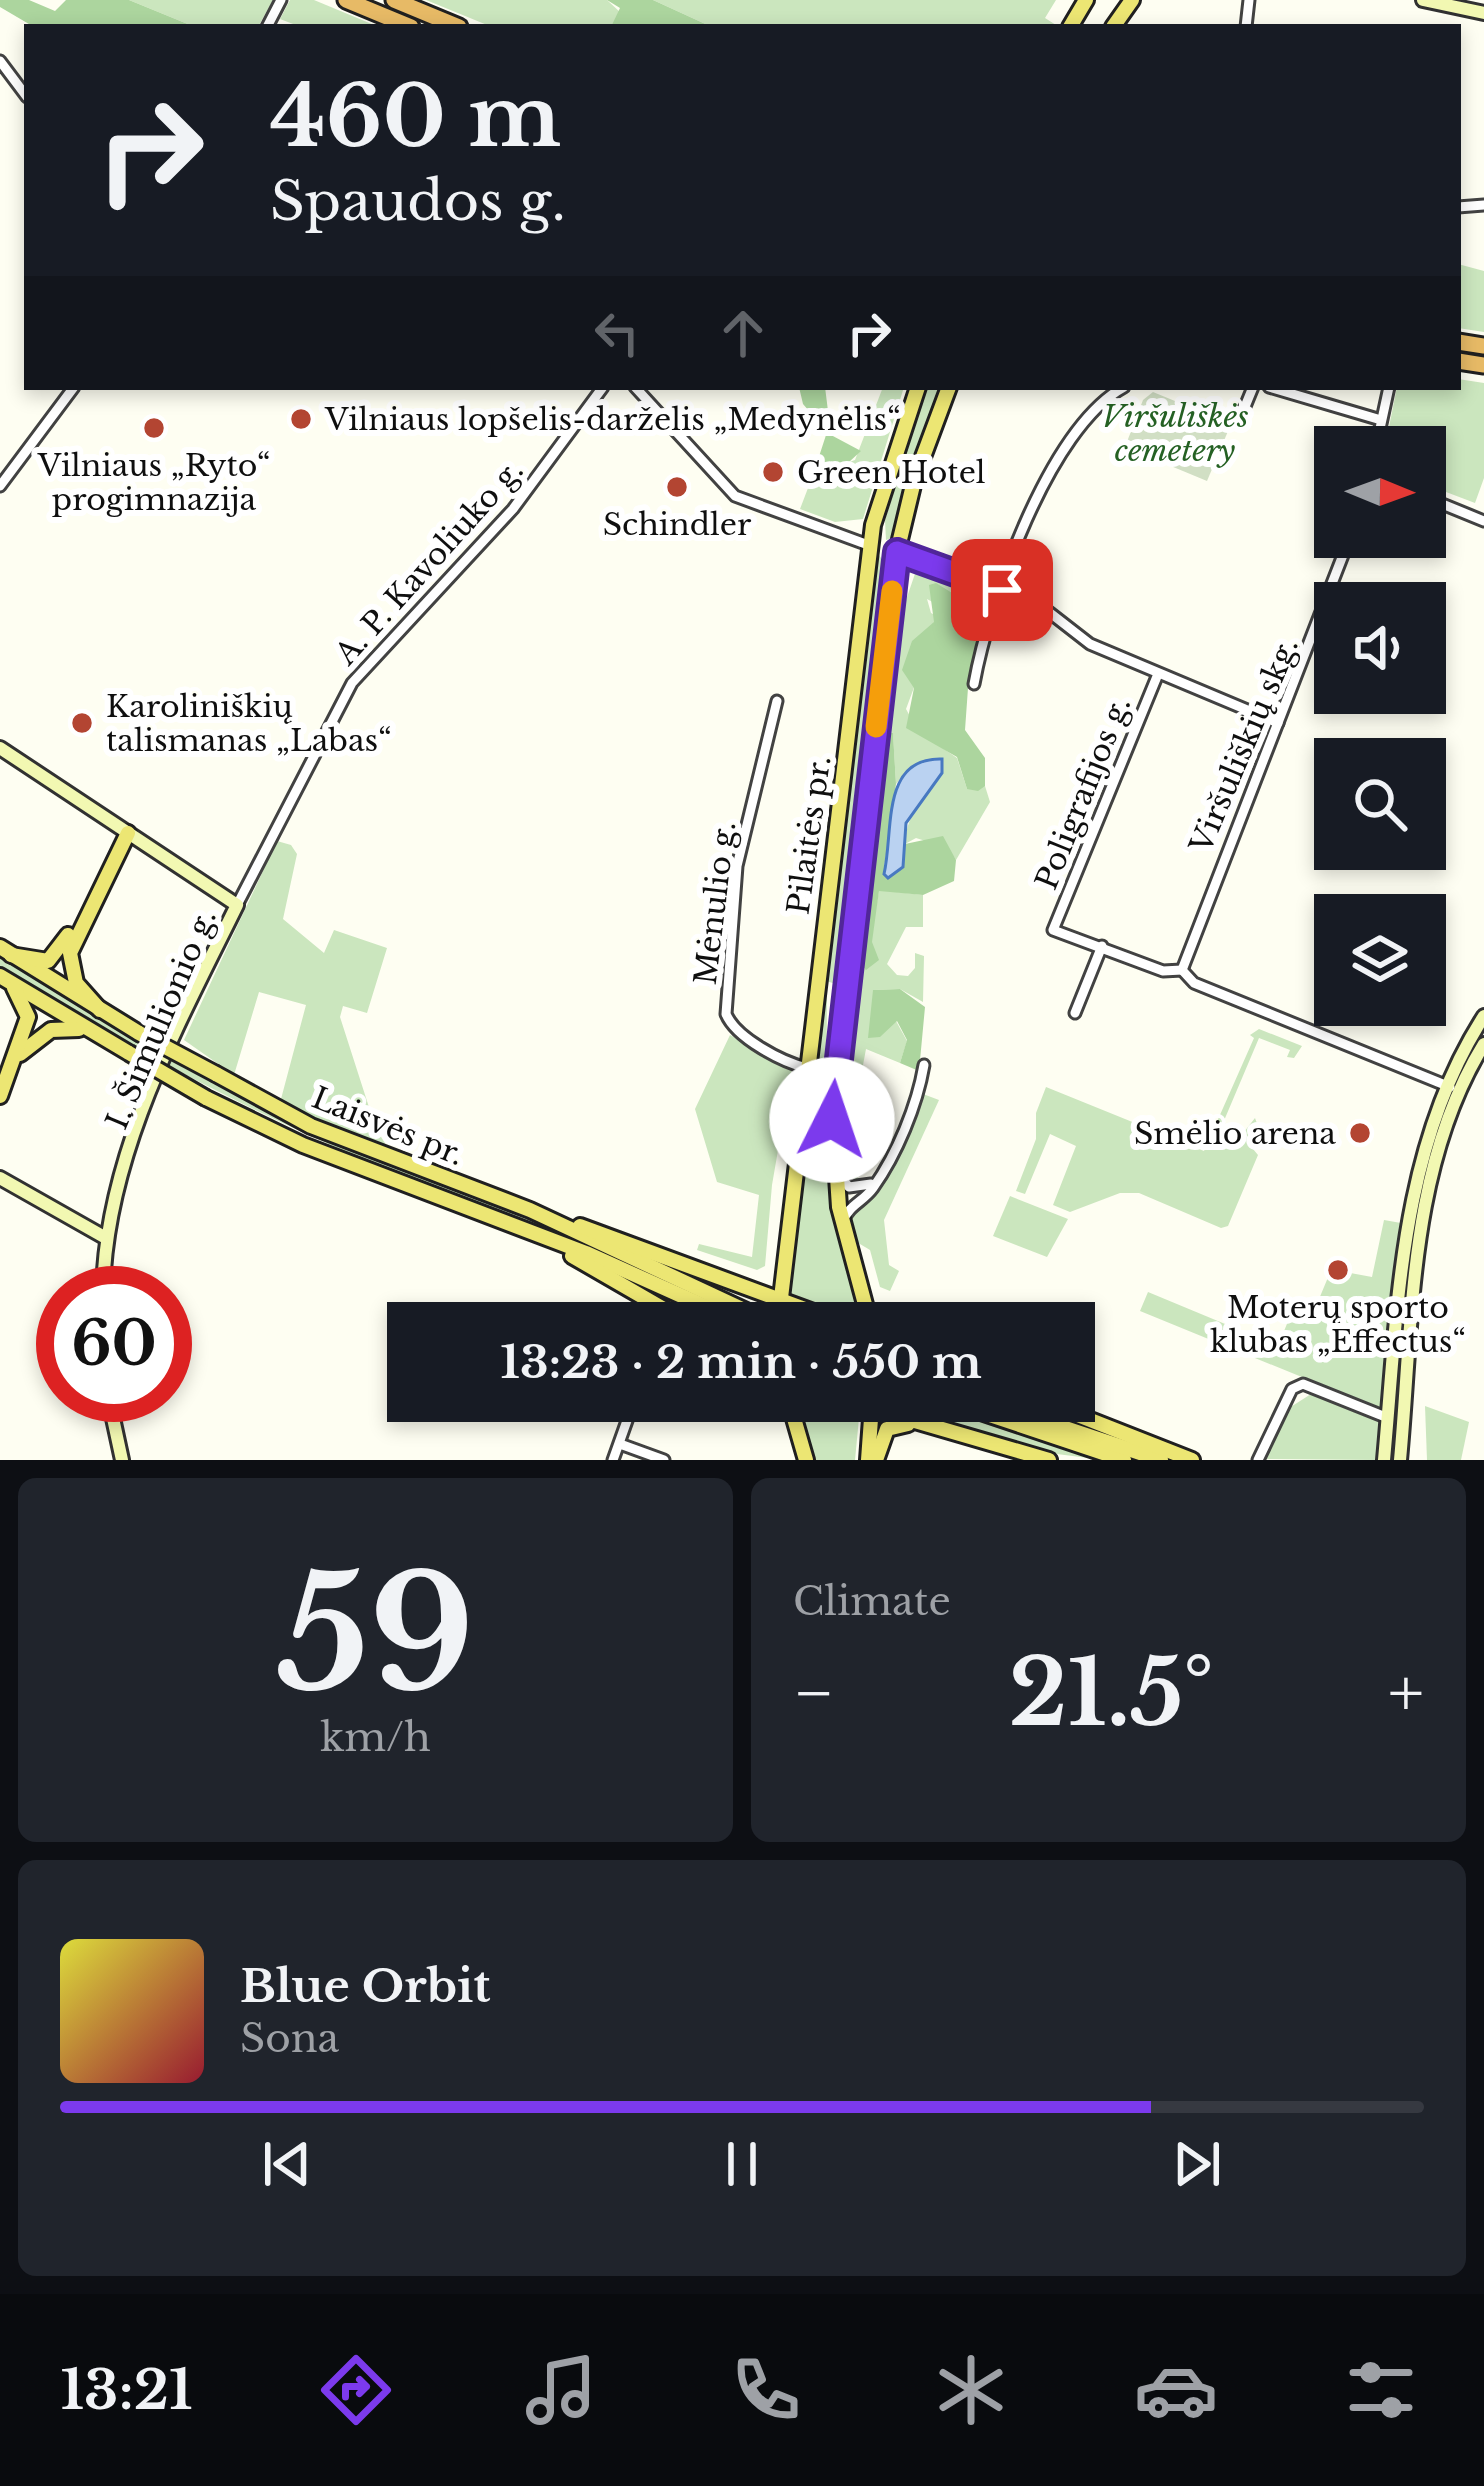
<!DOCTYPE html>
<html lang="en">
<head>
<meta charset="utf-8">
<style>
	body { margin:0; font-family:"Libre Baskerville",serif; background:#20242c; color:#f1f3f6; height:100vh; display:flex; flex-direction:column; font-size:45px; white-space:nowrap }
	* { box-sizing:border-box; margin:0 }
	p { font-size:39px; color:#9ea1a6 }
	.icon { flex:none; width:66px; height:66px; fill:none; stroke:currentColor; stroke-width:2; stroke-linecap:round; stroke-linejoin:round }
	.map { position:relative; height:1460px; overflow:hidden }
	.side { display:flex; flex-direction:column; gap:18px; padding:18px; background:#0d0f14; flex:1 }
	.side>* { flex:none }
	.top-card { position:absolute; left:24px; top:24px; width:1437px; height:366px; border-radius:0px; box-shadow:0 6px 18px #0003; background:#171b24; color:#f1f3f6; overflow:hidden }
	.needle { width:78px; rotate:91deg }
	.controls { position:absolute; left:1314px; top:426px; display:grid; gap:24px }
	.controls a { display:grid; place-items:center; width:132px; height:132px; border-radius:0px; background:#171b24; box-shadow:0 6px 18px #0003; font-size:60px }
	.speed { position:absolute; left:36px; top:1266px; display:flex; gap:24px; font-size:60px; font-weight:700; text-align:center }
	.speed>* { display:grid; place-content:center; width:156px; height:156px; border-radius:50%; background:#171b24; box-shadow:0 6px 18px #0003; line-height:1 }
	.speed .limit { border:18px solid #d22; background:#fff; color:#111 }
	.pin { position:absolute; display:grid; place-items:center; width:102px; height:102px; color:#fff; margin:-51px; border-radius:24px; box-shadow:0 6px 18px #0006 }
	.me { position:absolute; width:132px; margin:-66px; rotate:4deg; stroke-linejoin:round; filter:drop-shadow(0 0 9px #0008) }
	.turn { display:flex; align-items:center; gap:42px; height:252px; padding:0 48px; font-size:54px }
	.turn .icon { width:156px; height:156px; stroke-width:2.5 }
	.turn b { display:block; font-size:84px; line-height:102px }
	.lanes { display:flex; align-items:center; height:114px; padding:0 48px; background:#0003; justify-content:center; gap:60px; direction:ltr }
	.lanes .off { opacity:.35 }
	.big { font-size:90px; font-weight:700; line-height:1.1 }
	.side .widget { flex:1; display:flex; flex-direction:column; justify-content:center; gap:18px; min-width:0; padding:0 42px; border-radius:18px; background:#20242c }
	.side .dial { align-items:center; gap:0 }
	.dial b { font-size:156px; line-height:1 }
	.song { display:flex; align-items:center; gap:36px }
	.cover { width:144px; height:144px; border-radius:18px; background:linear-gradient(135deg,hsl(60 70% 55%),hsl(350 70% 35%)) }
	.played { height:12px; border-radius:6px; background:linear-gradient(90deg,#7c3aed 80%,#363941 80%) }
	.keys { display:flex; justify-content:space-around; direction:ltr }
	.heat { display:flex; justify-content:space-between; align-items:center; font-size:66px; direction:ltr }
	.side .tiles { flex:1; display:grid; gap:18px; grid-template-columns:1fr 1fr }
	.widget:last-child { grid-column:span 2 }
	.trip { position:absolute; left:387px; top:1302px; width:708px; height:120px; border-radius:0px; background:#171b24; box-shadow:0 6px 18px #0003; font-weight:700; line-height:120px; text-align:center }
	.tab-bar { display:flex; height:192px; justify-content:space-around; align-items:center; background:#090b0e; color:#9ea1a6 }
	.tab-bar .icon { width:84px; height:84px }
	.tab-bar .selected { color:#7c3aed }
	.tab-bar b { font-size:54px; color:#f1f3f6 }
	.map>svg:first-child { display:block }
	.green { fill:#cbe6be }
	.forest { fill:#acd59e }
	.cemetery { fill:#d1dfc4 }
	.water { fill:#bad2f1; stroke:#4879c1; stroke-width:3 }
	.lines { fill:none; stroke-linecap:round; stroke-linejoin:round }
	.street-casing { stroke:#424242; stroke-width:15 }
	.secondary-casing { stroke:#313131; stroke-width:18 }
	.primary-casing { stroke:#202020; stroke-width:20 }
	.highway-casing { stroke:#202020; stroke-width:21 }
	.street { stroke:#fff; stroke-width:9 }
	.secondary { stroke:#f2f8b2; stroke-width:12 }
	.primary { stroke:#ece673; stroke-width:14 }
	.highway { stroke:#e7ba66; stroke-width:15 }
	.primary-bridge-casing { stroke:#202020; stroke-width:20; stroke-linecap:butt }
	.primary-bridge { stroke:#ece673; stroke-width:14 }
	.route-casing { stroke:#51269a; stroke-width:30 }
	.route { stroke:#7c3aed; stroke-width:21 }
	.slow { stroke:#f59e0b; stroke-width:21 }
	.poi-dot { fill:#b34532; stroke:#fff; stroke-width:4.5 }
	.labels { text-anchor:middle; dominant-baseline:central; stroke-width:12; stroke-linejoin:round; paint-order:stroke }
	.park-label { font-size:30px; font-style:italic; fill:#256124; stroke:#fff }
	.poi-label { font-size:30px; fill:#0f0f0f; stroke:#fff; text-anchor:start }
	.street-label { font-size:30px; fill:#0f0f0f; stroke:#fff }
</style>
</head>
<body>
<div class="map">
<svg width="1484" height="1460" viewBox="0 0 1484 1460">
	<rect width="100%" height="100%" fill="#fefef2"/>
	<g class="green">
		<polygon points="129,0 273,0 258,27 195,27"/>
		<polygon points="290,0 314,0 379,27 301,27 280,19"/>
		<polygon points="426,0 607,0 621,13 611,27 492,27"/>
		<polygon points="653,0 1056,0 1045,18 1056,25 712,27"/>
		<polygon points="1458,264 1484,271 1484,332 1458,328"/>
		<polygon points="1458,379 1484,383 1484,478 1475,503 1425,484 1425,447 1385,447 1397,387 1458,387"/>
		<polygon points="883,387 904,387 863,519 835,522 800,509 813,475 855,460"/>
		<polygon points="926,387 942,387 894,537 886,540 885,520"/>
		<polygon points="879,555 883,561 836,984 826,981 874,559"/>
		<path d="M918 565 984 593 983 636 977 626 927 599 931 613 940 618 906 709 918 731 957 758 967 789 985 786 990 802 956 860 948 848 916 838 905 844C906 809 933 790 942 759L911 766 896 784 893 734 887 733 906 600Z"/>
		<polygon points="277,841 291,845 297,854 283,919 324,953 334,930 387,948 367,1013 343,1006 340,1017 376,1129 388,1148 313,1119 281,1099 306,1005 259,992 234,1075 184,1040"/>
		<polygon points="879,890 923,895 923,927 906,927 887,964 897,975 908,976 915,968 915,953 924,956 923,1002 900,989 873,990 886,1028 896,1021 907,1041 900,1063 866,1049 855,1108 858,1187 845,1177 845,1025 851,967 866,969"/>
		<path d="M0 956 287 1122 556 1231C352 1165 184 1080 0 971Z"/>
		<polygon points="827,992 826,1155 832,1208 862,1323 788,1295"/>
		<polygon points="1259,1029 1302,1046 1294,1058 1287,1057 1290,1050 1259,1038 1223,1123 1244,1132 1255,1118 1259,1129 1253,1149 1258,1155 1228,1226 1221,1228 1139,1193 1120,1193 1070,1212 1053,1205 1076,1146 1050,1134 1025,1194 1016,1191 1036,1139 1036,1113 1046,1087 1204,1151 1254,1038 1250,1035"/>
		<polygon points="730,1035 792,1069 772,1185 765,1266 757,1270 697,1250 699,1244 752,1257 759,1195 717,1182 695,1109"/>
		<polygon points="923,1094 939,1100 884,1220 889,1265 899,1271 890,1291 880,1287 870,1250 855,1241 849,1213 895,1156"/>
		<polygon points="1010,1196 1068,1219 1047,1257 993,1236"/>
		<polygon points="1384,1220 1401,1223 1380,1409 1140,1311 1148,1292 1278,1346 1295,1304 1314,1311 1329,1275 1341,1279 1345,1272 1372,1277"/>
		<polygon points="1311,1394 1379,1420 1376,1460 1264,1459 1286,1410"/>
		<polygon points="795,1401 815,1401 859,1418 855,1460 813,1460"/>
		<polygon points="887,1401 923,1401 1104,1460 1049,1453 887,1410"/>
		<polygon points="1425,1406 1469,1422 1461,1460 1427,1460"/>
	</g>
	<g class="forest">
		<polygon points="0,0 29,0 55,11 66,0 129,0 195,27 34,27 0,7"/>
		<polygon points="607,0 653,0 712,27 611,27 620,8"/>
		<polygon points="799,387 825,387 831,435 861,451 837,473 813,475 827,432 803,404"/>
		<polygon points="936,583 973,606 972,624 983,636 968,688 965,730 985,758 985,786 978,791 967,789 957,757 906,728 914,688 902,670 912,641 934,622 929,585"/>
		<polygon points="887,733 893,733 896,784 884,868 904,861 905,844 943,836 956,860 954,881 923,895 879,891 872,942 879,960 866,970 860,964"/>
		<polygon points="900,989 925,1007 919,1071 900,1063 907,1040 897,1021 880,1037 868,1038 873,990"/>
	</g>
	<polygon class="cemetery" points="1153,392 1231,424 1207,481 1125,447 1143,400"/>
	<path class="water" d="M942 759V773L906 823 903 867 888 878 884 874C894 831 880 757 942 759Z"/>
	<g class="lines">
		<defs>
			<g id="street">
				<polyline points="267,27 281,0"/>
				<polyline points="1246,27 1249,0"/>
				<polyline points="0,61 27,97"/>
				<polyline points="1458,207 1484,205"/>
				<polyline points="635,387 735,496 871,546"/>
				<polyline points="1269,387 1381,420"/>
				<polyline points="1244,409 1253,387"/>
				<polyline points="1376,447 1389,387"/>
				<polyline points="0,486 74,387"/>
				<polyline points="1425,497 1484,521"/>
				<polyline points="897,552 1036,602 1090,644 1278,723"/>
				<polyline points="1158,674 1053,930 1163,971 1182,970"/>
				<path d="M974 684C989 601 1049 428 1124 387"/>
				<path d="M777 701 737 866 726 1014C736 1038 782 1062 807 1068"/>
				<polyline points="237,905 352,683 513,509 603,387"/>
				<polyline points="1182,970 1350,537"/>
				<polyline points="1182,970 1194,983 1450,1087"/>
				<polyline points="1075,1013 1102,946"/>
				<polyline points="837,1173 849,1187 871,1184"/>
				<path d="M842 1222C850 1204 863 1202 873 1188 897 1154 917 1106 924 1065"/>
				<polyline points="620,1444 664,1460"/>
				<polyline points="613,1460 634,1401"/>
				<polyline points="1258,1460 1292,1389 1303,1384 1388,1418"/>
			</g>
			<g id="secondary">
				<polyline points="1423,0 1484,13"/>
				<path d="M0 748 237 905C178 1025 105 1156 103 1293"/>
				<polyline points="0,1178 106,1238"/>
				<polyline points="108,1395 122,1460"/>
				<path d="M1384 1460C1398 1309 1399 1148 1484 1016"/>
				<path d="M1400 1460C1413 1321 1408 1167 1484 1044"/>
			</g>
			<g id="primary">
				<polyline points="1070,27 1086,0"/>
				<polyline points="1113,27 1132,0"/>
				<polyline points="0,947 139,1033"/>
				<polyline points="11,955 48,961 68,935"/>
				<polyline points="0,976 129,1053"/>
				<polyline points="100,1010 76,983 70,953 128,833"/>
				<polyline points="20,1054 51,1030 79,1029"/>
				<polyline points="216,1074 311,1126 530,1210 772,1323"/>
				<polyline points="0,1096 28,1017 14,988"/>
				<polyline points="206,1098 303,1145 586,1253 742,1323"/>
				<polyline points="580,1226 843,1323"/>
				<polyline points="572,1256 688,1323"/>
				<polyline points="778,1323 873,525 918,387"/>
				<polyline points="789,1323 814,1315"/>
				<polyline points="870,1323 839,1207 832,1101 897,552 914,481 949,387"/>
				<polyline points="789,1401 806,1460"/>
				<polyline points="846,1401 1049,1460"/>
				<polyline points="948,1401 1124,1460"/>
				<polyline points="984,1401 1161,1460"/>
				<polyline points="1042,1401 1192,1460"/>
				<polyline points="868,1460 872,1405"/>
				<polyline points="876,1460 887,1429 908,1424"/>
			</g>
			<g id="highway">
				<polyline points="346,0 411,27"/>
				<polyline points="394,0 459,27"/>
				<polyline points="1458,342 1484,346"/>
				<polyline points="1458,361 1484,365"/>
			</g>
		</defs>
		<use href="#street" class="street-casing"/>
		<use href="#secondary" class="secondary-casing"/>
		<use href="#primary" class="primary-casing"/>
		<use href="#highway" class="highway-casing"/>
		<use href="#street" class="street"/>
		<use href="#secondary" class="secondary"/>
		<use href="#primary" class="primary"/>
		<use href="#highway" class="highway"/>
		<defs>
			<g id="primary-bridge">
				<polyline points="139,1033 216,1074"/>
				<polyline points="129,1053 206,1098"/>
			</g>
		</defs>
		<use href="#primary-bridge" class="primary-bridge-casing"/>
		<use href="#primary-bridge" class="primary-bridge"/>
	</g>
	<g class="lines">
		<defs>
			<polyline id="route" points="832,1120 897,552 1002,590"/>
		</defs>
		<use href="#route" class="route-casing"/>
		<use href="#route" class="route"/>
		<polyline class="slow" points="876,727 892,591"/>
	</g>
	<g class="poi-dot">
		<circle cx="301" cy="419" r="12"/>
		<circle cx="154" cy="428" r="12"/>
		<circle cx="773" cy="472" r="12"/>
		<circle cx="677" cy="487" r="12"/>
		<circle cx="82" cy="723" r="12"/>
		<circle cx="1360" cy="1133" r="12"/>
		<circle cx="1338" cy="1270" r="12"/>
	</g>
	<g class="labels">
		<g class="park-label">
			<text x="1175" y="416">Viršuliškės<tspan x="1175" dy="34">cemetery</tspan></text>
		</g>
		<g class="poi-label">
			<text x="325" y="419">Vilniaus lopšelis-darželis „Medynėlis“</text>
			<text x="154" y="465" text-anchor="middle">Vilniaus „Ryto“<tspan x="154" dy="34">progimnazija</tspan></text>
			<text x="797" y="472">Green Hotel</text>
			<text x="677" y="524" text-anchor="middle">Schindler</text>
			<text x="106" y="706">Karoliniškių<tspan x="106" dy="34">talismanas „Labas“</tspan></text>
			<text x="1336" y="1133" text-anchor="end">Smėlio arena</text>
			<text x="1338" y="1307" text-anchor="middle">Moterų sporto<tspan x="1338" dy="34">klubas „Effectus“</tspan></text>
		</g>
		<g class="street-label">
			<text transform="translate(429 562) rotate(-48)">A. P. Kavoliuko g.</text>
			<text transform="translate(1244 745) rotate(-67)">Viršuliškių skg.</text>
			<text transform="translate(1083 793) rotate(-68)">Poligrafijos g.</text>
			<text transform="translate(809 835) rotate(-82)">Pilaitės pr.</text>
			<text transform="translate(715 903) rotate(-83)">Mėnulio g.</text>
			<text transform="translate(161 1019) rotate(-67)">I. Šimulionio g.</text>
			<text transform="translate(388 1126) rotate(22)">Laisvės pr.</text>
		</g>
	</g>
</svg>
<div class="controls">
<a><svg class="needle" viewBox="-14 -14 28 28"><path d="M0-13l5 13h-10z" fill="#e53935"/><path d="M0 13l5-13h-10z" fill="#9ea1a6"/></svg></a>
<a><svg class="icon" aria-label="sound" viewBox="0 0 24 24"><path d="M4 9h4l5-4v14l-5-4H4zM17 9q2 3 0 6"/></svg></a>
<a><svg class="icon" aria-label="search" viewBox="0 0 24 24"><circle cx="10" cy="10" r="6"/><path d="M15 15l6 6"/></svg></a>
<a><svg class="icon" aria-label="layers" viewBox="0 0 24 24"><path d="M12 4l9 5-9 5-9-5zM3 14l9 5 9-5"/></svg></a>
</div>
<div class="speed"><div class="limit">60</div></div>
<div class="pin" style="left:1002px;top:590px;background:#d93025"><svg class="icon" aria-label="arrive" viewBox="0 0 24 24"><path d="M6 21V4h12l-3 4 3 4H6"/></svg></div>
<svg class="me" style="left:832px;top:1120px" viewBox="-20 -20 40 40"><circle r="19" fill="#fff"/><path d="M0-13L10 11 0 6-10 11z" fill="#7c3aed"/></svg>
<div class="trip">13:23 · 2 min · 550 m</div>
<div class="top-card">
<div class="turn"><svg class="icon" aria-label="right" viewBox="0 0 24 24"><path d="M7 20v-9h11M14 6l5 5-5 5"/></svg><div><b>460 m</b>Spaudos g.</div></div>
<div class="lanes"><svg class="icon off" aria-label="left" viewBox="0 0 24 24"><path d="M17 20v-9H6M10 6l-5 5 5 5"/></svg><svg class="icon off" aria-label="ahead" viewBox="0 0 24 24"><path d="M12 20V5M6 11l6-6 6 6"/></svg><svg class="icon" aria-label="right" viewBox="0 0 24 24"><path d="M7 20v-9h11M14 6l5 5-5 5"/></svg></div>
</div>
</div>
<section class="side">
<div class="tiles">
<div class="widget dial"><b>59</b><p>km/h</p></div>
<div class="widget"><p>Climate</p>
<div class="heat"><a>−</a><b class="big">21.5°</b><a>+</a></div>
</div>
<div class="widget">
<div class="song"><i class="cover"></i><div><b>Blue Orbit</b><p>Sona</p></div></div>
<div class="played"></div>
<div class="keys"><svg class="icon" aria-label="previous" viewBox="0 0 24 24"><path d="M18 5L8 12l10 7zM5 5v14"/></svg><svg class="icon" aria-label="pause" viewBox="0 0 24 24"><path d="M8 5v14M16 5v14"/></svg><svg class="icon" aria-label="next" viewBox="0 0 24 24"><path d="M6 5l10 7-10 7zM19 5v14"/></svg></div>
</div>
</div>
</section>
<nav class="tab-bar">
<b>13:21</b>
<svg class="icon selected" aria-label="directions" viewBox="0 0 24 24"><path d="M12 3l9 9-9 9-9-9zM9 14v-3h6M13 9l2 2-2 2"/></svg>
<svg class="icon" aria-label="music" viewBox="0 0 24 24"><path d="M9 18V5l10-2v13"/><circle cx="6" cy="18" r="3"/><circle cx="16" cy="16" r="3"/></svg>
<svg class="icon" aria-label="phone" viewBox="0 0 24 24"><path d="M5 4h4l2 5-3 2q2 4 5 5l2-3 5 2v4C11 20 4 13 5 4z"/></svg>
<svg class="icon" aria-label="climate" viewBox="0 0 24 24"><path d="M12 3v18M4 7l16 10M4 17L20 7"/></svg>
<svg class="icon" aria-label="car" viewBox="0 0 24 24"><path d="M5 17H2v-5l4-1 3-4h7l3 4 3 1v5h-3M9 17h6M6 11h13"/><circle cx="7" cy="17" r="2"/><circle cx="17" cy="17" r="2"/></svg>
<svg class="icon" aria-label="filters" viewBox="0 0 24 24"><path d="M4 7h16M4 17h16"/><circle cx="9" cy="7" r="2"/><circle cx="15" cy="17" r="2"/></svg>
</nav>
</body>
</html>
